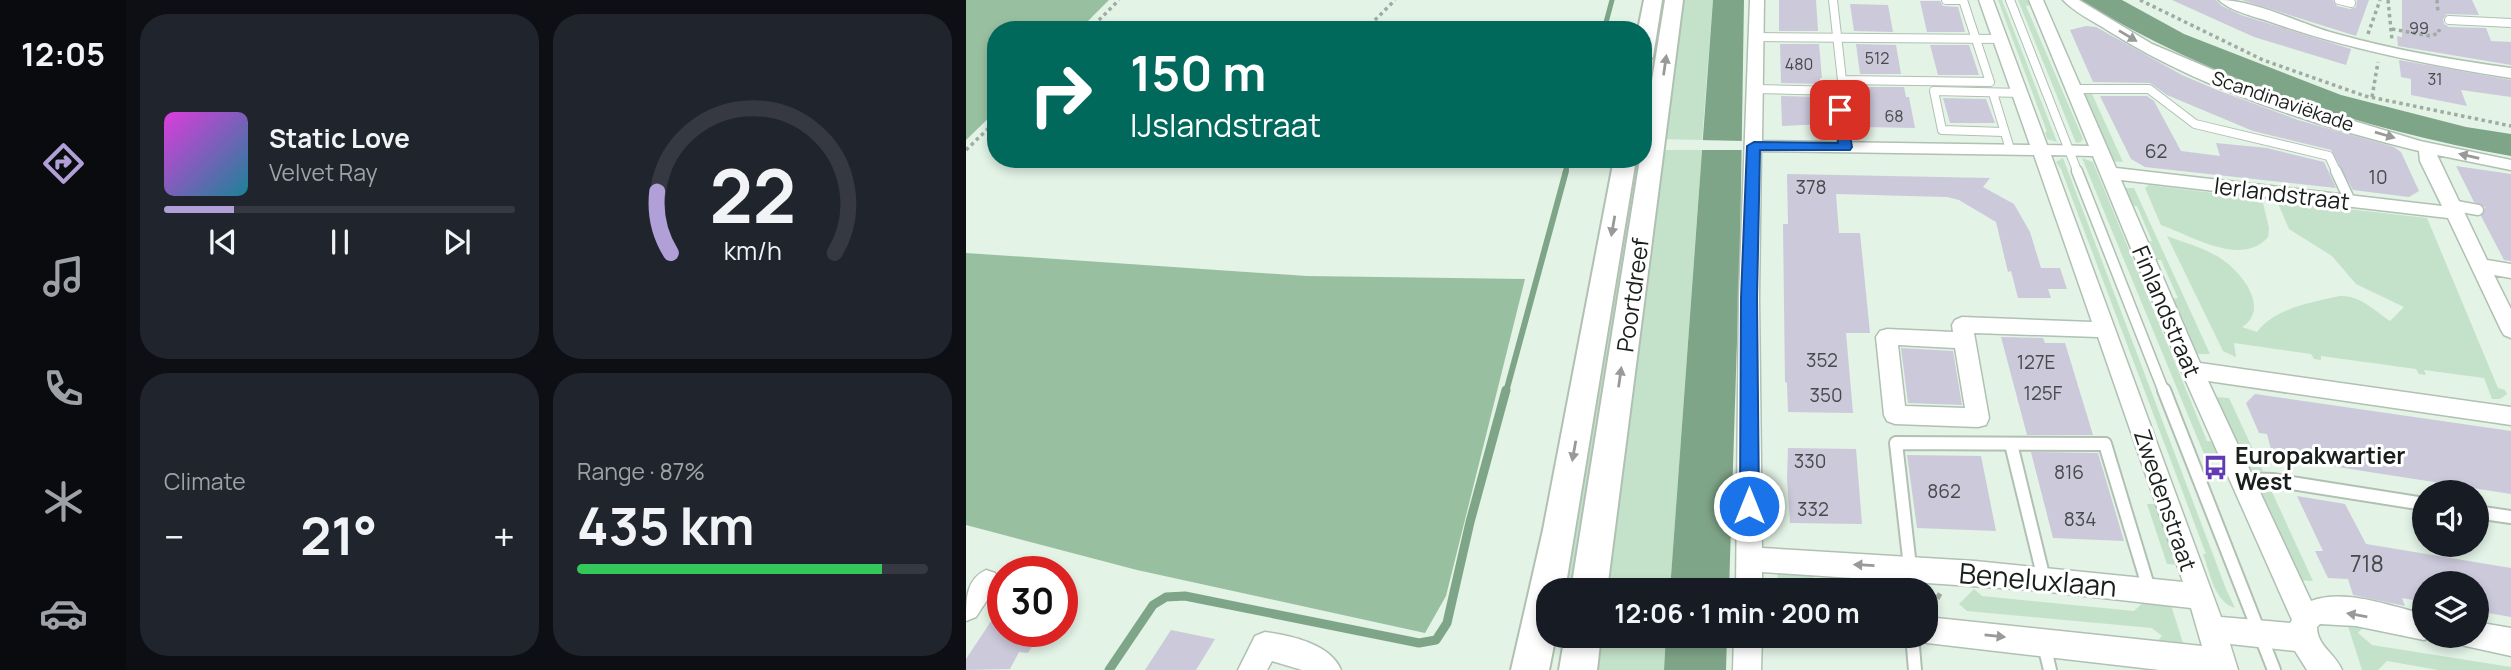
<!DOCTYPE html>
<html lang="en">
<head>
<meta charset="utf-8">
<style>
	body { margin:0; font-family:Manrope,sans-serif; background:#20242c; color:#f1f3f6; height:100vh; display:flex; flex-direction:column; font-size:26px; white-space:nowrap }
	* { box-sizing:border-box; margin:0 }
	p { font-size:23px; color:#9ea1a6 }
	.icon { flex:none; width:38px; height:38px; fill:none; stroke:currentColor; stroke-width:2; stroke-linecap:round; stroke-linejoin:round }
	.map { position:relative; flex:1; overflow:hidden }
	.side { display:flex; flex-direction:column; gap:14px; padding:14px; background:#0d0f14; width:840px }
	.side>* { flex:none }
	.banner { position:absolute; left:21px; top:21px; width:665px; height:147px; border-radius:28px; box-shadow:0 4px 10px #0003; background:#00695c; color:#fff; overflow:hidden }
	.tools { position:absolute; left:1446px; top:480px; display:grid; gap:14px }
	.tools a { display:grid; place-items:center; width:77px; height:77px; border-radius:50%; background:#171b24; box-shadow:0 4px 10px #0003; font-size:35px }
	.speed { position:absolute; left:21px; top:556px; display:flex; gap:14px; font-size:35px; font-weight:700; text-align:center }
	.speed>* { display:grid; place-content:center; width:91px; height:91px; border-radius:50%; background:#171b24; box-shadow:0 4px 10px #0003; line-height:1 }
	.speed .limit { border:10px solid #d22; background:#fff; color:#111 }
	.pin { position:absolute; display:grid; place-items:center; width:60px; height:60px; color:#fff; margin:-30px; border-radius:14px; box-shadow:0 4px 10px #0006 }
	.me { position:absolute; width:77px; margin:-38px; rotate:0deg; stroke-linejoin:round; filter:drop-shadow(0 0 5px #0008) }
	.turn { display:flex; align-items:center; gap:24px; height:147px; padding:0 28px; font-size:32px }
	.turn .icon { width:91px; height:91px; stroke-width:2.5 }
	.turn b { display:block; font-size:49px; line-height:60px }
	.big { font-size:52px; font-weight:700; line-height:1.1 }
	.side .tile { flex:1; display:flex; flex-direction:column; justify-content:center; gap:10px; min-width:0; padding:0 24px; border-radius:28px; background:#20242c }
	.side .dial { align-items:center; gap:0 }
	.dial svg { height:182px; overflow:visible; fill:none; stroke:#363941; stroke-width:7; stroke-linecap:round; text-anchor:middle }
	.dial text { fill:#f1f3f6; stroke:none }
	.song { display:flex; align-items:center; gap:21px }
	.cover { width:84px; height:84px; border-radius:10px; background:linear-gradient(135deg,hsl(300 70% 55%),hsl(190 70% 35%)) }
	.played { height:7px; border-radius:4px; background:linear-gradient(90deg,#b1a0d8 20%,#363941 20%) }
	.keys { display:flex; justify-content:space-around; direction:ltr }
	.heat { display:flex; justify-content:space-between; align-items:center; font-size:38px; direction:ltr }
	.charge { height:10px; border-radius:5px; background:linear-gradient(90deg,#34c759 87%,#363941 0) }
	.side .tiles { flex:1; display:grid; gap:14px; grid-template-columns:repeat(2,1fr) }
	.trip { position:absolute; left:570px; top:578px; width:402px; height:70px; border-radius:28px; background:#171b24; box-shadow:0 4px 10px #0003; font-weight:700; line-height:70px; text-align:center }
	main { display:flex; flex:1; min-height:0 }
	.dock { display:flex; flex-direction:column; width:126px; justify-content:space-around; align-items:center; background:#090b0e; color:#9ea1a6 }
	.dock .icon { width:49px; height:49px }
	.dock .current { color:#b1a0d8 }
	.dock b { font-size:32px; color:#f1f3f6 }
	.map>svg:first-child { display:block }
	.green { fill:#c4e2ca }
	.forest { fill:#99bfa1 }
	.water { fill:#7fa588 }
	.pier { fill:#e3f3e6 }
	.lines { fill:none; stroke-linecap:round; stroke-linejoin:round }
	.stream-far2 { stroke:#7fa588; stroke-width:5 }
	.stream-far1 { stroke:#7fa588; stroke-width:6 }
	.stream { stroke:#7fa588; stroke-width:9 }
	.building { fill:#ccc9db }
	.service-far2-casing { stroke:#b0c0b3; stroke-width:10 }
	.service-far1-casing { stroke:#b0c0b3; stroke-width:13 }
	.service-casing { stroke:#b0c0b3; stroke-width:16 }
	.minor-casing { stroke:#b0c0b3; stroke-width:3 }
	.secondary-casing { stroke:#b0c0b3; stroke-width:4 }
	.path-far1 { stroke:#9faca2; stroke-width:3.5; stroke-dasharray:3.5 3.5; stroke-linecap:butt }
	.path { stroke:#9faca2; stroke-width:5; stroke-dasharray:6 6; stroke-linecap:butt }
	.service-far2 { stroke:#fff; stroke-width:8 }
	.service-far1 { stroke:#fff; stroke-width:10 }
	.service { stroke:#fff; stroke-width:12 }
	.minor { fill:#fff; fill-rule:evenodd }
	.secondary { fill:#fff; fill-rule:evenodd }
	.oneway { fill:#989a98 }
	.route { fill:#1a73e8; stroke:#114b97; stroke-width:2 }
	.labels { text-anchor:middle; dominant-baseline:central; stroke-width:6; stroke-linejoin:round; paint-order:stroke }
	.far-number-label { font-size:16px; fill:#464a4b }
	.far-street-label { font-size:19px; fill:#191f1b; stroke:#fff }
	.number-label { font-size:19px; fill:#464a4b }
	.street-label { font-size:23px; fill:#191f1b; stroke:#fff }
	.poi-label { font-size:23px; font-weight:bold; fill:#191f1b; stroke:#fff; text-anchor:start }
	.near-number-label { font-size:23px; fill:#464a4b }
	.near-street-label { font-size:28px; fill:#191f1b; stroke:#fff }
</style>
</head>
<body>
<main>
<nav class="dock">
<b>12:05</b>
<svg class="icon current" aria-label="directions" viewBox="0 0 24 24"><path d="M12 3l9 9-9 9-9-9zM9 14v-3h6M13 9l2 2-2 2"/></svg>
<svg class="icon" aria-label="music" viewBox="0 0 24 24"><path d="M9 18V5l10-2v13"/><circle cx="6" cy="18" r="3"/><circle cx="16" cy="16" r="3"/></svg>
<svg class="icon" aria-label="phone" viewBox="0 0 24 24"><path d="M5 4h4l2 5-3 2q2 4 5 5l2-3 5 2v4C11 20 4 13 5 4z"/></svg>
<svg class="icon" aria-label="climate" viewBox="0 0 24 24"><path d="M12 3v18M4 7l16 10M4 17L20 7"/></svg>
<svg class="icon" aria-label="car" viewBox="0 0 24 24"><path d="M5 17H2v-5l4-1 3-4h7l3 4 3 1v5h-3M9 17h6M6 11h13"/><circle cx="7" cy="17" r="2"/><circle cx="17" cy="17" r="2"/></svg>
</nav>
<section class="side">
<div class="tiles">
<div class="tile">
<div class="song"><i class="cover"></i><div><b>Static Love</b><p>Velvet Ray</p></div></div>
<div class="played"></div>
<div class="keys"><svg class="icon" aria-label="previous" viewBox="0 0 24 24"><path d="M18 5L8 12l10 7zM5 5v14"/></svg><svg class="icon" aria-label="pause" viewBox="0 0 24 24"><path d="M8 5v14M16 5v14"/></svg><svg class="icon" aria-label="next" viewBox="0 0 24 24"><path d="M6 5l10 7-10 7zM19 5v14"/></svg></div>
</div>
<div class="tile dial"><svg viewBox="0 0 100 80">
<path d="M14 69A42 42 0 1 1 86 69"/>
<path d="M14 69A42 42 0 0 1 8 42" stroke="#b1a0d8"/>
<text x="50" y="56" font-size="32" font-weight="700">22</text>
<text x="50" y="72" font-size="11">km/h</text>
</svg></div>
<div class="tile"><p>Climate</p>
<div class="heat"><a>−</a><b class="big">21°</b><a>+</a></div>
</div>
<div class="tile"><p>Range · 87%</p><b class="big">435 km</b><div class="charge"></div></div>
</div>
</section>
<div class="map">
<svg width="1545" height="670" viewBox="0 0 1545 670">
	<rect width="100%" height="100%" fill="#e3f3e6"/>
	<g class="green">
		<polygon points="692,0 705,0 683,130 677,130 677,88"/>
		<polygon points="713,0 747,0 736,140 694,139"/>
		<polygon points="1032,0 1036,0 1091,142 1081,139 1079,132 1081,132"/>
		<polygon points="1052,0 1063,0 1066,5 1060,6 1117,139 1115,142 1110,143"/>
		<polygon points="1115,94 1126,94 1157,162 1145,161"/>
		<polygon points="693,150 736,150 704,590 633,590"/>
		<polygon points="683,151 617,590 591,590 665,159 677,159"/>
		<path d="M1097 158 1260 589 1269 608C1248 602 1244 572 1237 554H1240L1095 169 1090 162Z"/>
		<polygon points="1116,158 1127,162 1241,441 1251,442 1260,461 1255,461 1252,455 1238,454"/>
		<path d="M1183 185 1296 199 1303 228 1302 237C1276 268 1224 235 1195 225L1179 188Z"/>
		<polygon points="1156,188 1168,188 1244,354 1230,354 1205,299 1212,298 1195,260 1188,260 1180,242 1186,241 1171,206 1165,206"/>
		<path d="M1311 201 1461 218 1532 388 1539 390 1541 394 1534 399H1526L1518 378 1458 370 1460 375 1453 374 1450 369 1355 356V360L1348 359 1345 354 1268 343 1270 357 1257 351 1201 236C1219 243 1242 249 1257 260 1277 274 1304 309 1276 327L1291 332C1309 308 1346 302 1374 296 1394 295 1409 311 1424 321L1438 307 1390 284 1366 256 1323 229Z"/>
		<polygon points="1249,397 1263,398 1297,471 1281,471"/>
		<polygon points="1290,492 1306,492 1347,581 1329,580"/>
		<polygon points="1181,504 1192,504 1213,565 1201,564"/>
		<polygon points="812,568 856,570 845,580 851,587 906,590 811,590"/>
		<polygon points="1008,589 1016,596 1168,611 1183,597 1203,599 1219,649 1187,646 1196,636 1186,628 1001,611 993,604"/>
		<polygon points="1381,623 1399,625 1392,633 1406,645 1545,667 1545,670 1472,670 1421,661 1412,670 1396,670"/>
		<polygon points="627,635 700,635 698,670 622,670"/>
	</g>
	<g class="forest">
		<polygon points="0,0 143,0 113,30 30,30 30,111 0,140"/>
		<polygon points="0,253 341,276 559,279 480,596 459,633 171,570 0,525"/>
	</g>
	<g class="water">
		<polygon points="747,0 778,0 774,249 763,590 704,590"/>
		<path d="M1114 0H1156L1218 34 1375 95 1500 127 1545 134V156C1394 129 1245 80 1114 0Z"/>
		<polygon points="700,635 761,635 760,670 698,670"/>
	</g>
	<polygon class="pier" points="733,140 778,141 778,150 732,150"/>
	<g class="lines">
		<g class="stream-far2">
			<polyline points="638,30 646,0"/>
			<polyline points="599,173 603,159"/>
		</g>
		<polyline class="stream-far1" points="540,392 600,171"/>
		<polyline class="stream" points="143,670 187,605 200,597 219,596 453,643 470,640 481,623 504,522 540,390"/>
	</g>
	<g class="building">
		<polygon points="813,0 850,0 852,31 813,31"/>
		<polygon points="1206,0 1250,0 1256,6 1275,15 1385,49 1380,65 1288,37"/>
		<polygon points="1276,0 1367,0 1371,6 1384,9 1390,7 1391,0 1403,0 1390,36"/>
		<polygon points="1436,0 1506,0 1513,15 1481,14 1477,19 1478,24 1483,27 1520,28 1525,41 1545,42 1545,65 1432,46 1431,36 1436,37"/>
		<polygon points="954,1 974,1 977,6 992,7 999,32 961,32"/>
		<polygon points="884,4 922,5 927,32 888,31"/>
		<polygon points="1120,26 1130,27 1216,75 1251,90 1332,120 1428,147 1435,152 1453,191 1443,197 1387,190 1365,150 1287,131 1201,95 1184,83 1127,82 1104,30"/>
		<polygon points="814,44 853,44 856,78 854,78 854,84 815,83"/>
		<polygon points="890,44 930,45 935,74 894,74"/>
		<polygon points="964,45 1003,45 1013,75 972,75"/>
		<polygon points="1433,60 1545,80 1545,97 1495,90 1501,106 1445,95 1445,79 1435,77"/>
		<polygon points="896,87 938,87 940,97 943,97 949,128 898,127 894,97 897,97"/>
		<polygon points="815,96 855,97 858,124 816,126"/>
		<polygon points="1134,96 1181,96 1188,101 1215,151 1254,156 1250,143 1301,148 1358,162 1370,188 1179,167 1165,159"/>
		<polygon points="977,98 1020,99 1029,123 984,123"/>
		<polygon points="1490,166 1545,174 1545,261 1538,260 1515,216 1519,207 1508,202"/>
		<polygon points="821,174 1024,178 1017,187 1048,204 1064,232 1075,268 1094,268 1101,289 1082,289 1085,298 1052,298 1045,271 1042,272 1030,222 993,200 981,197 870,194 873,233 894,233 904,333 880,333 887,413 822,412 821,383 819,382 817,224 822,224"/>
		<polygon points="1035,337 1077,338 1079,343 1099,343 1127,435 1061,435"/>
		<polygon points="935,348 987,351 996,405 942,403"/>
		<polygon points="1289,394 1545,431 1545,494 1307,457 1301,434 1293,433 1280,403"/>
		<polygon points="822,448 890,449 896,524 824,523 821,479"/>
		<polygon points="1065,452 1132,453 1158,541 1087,538"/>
		<polygon points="941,455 1015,456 1030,531 951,528"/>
		<polygon points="1331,496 1379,504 1400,544 1545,568 1545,617 1510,611 1510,583 1458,583 1458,602 1436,598 1439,606 1387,595 1382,579 1362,578 1349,551 1357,551"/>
		<polygon points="37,603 37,632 75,632 62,653 53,652 44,669 0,670 0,659"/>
		<polygon points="205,630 249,639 230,670 179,670"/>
	</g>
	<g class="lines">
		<defs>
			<g id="service-far2">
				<polyline points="867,0 876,80 1024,82 997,0 980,0"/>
				<polyline points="1044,0 1112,173"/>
				<polyline points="1373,0 1385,3"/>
				<polyline points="1483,20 1545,23"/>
				<polyline points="790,37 1034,39"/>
				<polyline points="788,89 872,91 879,147"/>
				<polyline points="1108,89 1183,89 1229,124 1363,156 1371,173"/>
				<polyline points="1027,93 1044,149"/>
				<polyline points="1038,132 976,130 968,91 1056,93"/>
			</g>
			<g id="service-far1">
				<polyline points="1111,171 1198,392"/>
				<polyline points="1370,171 1384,201"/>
				<polyline points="1485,205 1512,210"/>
			</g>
			<g id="service">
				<polyline points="1198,390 1308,670"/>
				<polyline points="1045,444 1078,579"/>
				<polyline points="1276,479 1307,480 1458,504"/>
				<polyline points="1510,512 1545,517"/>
				<polyline points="944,567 930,443 1139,444 1183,589"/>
				<polyline points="946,635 949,670"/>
				<polyline points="1078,645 1084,670"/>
			</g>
			<g id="minor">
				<path d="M784 0H798L796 141 1064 145 1013 0H1027L1081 145 1123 146 1063 0H1077L1150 168 1476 206 1454 161 1453 151C1349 126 1232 88 1141 30 1127 21 1108 12 1097 0H1113L1186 44 1318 100 1454 141 1545 160V170L1471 155 1521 260 1545 264V278L1528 275 1545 309V338L1538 335 1535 330 1482 218 1155 180 1234 363 1545 407V425L1242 381 1345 601C1378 588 1424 606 1458 614V635L1468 636 1458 640 1390 626 1354 624 1351 627C1351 646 1369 653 1376 670H1341L1329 651 1264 644 1272 670H1194L961 643 951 639 950 635H961V617L1236 646 1225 608 1065 590 796 572V590H770L773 298ZM795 151 1068 155 1126 322 996 317 989 320 986 325 987 332 921 329 914 331 910 337 918 415 921 421 929 424 1012 427 1020 425 1023 418 1008 333 1132 337 1217 582 1009 561 796 548 793 298ZM1085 155 1127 156 1215 370 1326 620 1324 623 1255 617ZM932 345 989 348 999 408 939 406Z"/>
				<path d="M1253 0C1290 0 1334 24 1371 34 1428 50 1486 60 1545 68V78C1463 65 1381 49 1302 21 1287 16 1264 11 1253 0Z"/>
				<path d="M20 570 29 573 33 582 10 617 0 621C0 599 0 579 20 570Z"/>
				<polygon points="1510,622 1545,628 1545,656 1495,645 1491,635 1510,635"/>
				<path d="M299 632C324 635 365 644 375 670H336L306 661 301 670H272L289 636Z"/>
				<polygon points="768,635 796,635 795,670 767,670"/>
			</g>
			<g id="secondary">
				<polygon points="678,0 696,0 687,57 677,63 677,30 672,30"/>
				<polygon points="699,0 717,0 641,590 605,590 674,159 677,159 677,136"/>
				<polygon points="648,159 670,159 599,590 583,590 583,635 590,635 583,670 545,670 577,530"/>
				<polygon points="599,635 635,635 631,670 593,670"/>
			</g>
		</defs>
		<use href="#service-far2" class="service-far2-casing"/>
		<use href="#service-far1" class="service-far1-casing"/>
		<use href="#service" class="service-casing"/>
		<use href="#minor" class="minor-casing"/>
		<use href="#secondary" class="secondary-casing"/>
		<g class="path-far1">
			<polyline points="1174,0 1297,60 1399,96 1545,126"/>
			<polyline points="1422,0 1426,40"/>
			<polyline points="1471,0 1472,13"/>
			<polyline points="1426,29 1464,36 1473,33 1473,29"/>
			<polyline points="123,30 153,0"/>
			<polyline points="399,30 429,0"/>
			<polyline points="1402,34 1414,0"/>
			<polyline points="1406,97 1412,62"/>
			<polyline points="0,150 30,121"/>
		</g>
		<polyline class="path" points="965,609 975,592"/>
		<use href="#service-far2" class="service-far2"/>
		<use href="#service-far1" class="service-far1"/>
		<use href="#service" class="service"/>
		<use href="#minor" class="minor"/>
		<use href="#secondary" class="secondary"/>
	</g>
	<defs><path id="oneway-solid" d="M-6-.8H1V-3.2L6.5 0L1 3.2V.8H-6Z" transform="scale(1.75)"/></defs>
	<g class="oneway">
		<use href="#oneway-solid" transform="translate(1162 36) rotate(31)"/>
		<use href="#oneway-solid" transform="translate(699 65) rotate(-82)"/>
		<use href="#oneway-solid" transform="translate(1419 135) rotate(16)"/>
		<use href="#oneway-solid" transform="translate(1503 156) rotate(-167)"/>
		<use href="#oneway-solid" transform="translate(647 226) rotate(100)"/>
		<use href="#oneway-solid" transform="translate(654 377) rotate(-82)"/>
		<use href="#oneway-solid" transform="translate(608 451) rotate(100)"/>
		<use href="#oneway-solid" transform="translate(898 565) rotate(-177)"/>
		<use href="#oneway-solid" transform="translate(1391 615) rotate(-170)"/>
		<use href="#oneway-solid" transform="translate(1029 636) rotate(6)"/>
	</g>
	<polygon class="route" points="874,106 880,110 886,147 884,150 794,150 791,298 793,506 790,512 783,515 777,512 774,506 775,298 781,146 788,142 872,143 868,110"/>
	<defs>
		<symbol id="bus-bare" viewBox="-9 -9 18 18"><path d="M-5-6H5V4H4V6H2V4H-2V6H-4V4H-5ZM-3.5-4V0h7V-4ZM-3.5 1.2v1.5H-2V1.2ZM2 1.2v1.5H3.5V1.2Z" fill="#623bb4" stroke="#fff" stroke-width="2.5" paint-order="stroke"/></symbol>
	</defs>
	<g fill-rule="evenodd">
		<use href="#bus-bare" x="1232" y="450" width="35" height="35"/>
	</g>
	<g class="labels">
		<g class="far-number-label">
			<text x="1453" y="28">99</text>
			<text x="911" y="58">512</text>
			<text x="833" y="64">480</text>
			<text x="1469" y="79">31</text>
			<text x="928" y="116">68</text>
		</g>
		<g class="far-street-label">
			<text transform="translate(1317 101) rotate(19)">Scandinaviëkade</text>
		</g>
		<g class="number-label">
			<text x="1190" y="151">62</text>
			<text x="1412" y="177">10</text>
			<text x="845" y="187">378</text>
			<text x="856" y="360">352</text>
			<text x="1070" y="362">127E</text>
			<text x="1077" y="393">125F</text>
			<text x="860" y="395">350</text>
			<text x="844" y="461">330</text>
			<text x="1103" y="472">816</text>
			<text x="978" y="491">862</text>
			<text x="847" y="509">332</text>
			<text x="1114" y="519">834</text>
		</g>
		<g class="street-label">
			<text transform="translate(1316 193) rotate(7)">Ierlandstraat</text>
			<text transform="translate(666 295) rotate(-82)">Poortdreef</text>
			<text transform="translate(1201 311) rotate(67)">Finlandstraat</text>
			<text transform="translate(1200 500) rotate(71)">Zwedenstraat</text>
		</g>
		<g class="poi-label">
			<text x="1269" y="455">Europakwartier<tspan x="1269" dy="26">West</tspan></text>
		</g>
		<g class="near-number-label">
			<text x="1401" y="563">718</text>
		</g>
		<g class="near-street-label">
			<text transform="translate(1072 579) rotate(5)">Beneluxlaan</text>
		</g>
	</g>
</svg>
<div class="tools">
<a><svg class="icon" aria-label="sound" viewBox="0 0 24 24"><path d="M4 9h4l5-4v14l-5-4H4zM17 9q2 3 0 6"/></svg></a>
<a><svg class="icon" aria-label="layers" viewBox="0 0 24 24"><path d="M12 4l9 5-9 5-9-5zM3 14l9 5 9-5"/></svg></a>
</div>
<div class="speed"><div class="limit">30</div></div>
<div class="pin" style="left:874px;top:110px;background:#d93025"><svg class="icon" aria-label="arrive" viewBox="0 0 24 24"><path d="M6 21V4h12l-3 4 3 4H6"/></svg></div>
<svg class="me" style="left:783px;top:506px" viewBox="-20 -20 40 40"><circle r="17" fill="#1a73e8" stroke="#fff" stroke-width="3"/><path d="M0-11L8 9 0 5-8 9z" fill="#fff"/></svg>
<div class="trip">12:06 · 1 min · 200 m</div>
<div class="banner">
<div class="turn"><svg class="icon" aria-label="right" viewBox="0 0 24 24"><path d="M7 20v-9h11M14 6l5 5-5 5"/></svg><div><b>150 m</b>IJslandstraat</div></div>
</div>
</div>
</main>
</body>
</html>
